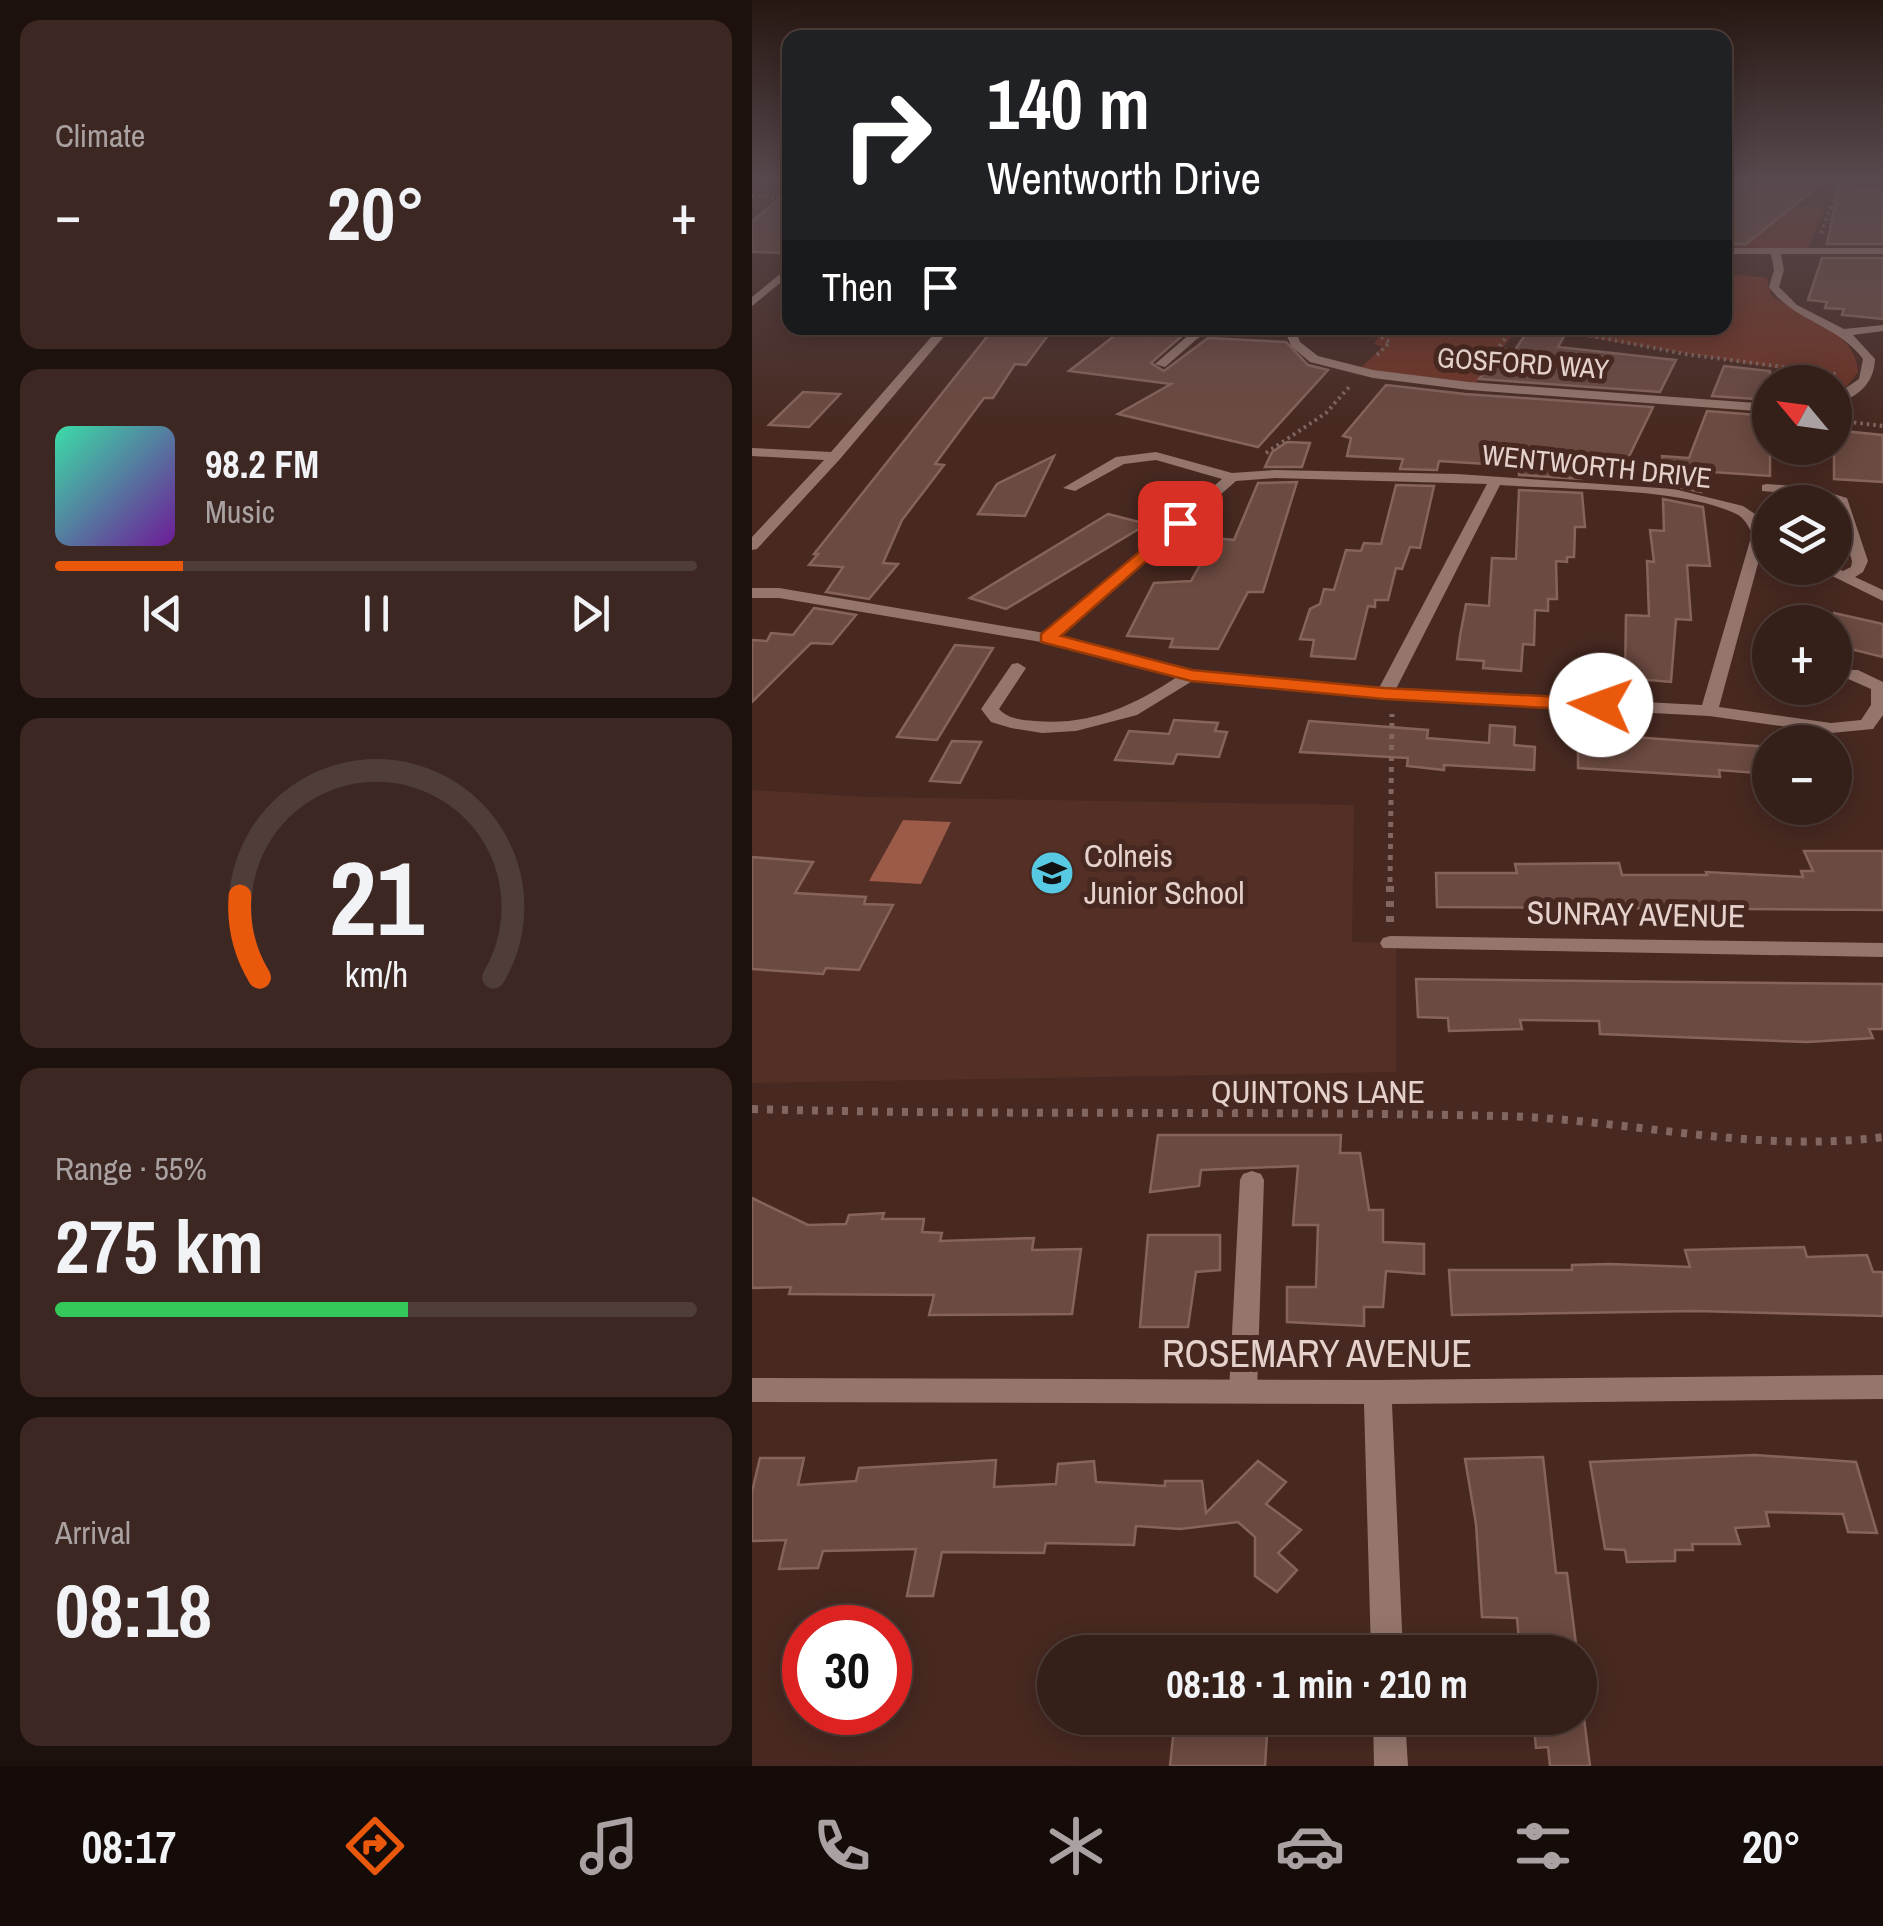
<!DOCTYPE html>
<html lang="en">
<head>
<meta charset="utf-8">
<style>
	body { margin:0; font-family:"Archivo Narrow",sans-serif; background:#3d2722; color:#f1f3f6; height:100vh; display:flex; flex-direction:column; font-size:38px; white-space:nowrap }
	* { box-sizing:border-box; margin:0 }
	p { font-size:32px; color:#aaa2a2 }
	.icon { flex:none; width:55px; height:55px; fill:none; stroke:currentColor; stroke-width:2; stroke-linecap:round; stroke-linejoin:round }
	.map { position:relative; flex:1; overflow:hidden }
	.drawer { display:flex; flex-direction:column; gap:20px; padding:20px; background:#1d110e; width:752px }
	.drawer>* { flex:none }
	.top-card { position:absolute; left:30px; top:30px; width:950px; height:305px; border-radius:20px; box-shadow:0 5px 25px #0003,0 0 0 2px #4f3d38; background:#202124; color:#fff; overflow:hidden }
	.needle { width:65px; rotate:299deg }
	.fabs { position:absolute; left:1000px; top:365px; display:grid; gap:20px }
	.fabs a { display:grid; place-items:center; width:100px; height:100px; border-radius:50%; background:#351f19; box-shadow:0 5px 25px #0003,0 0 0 2px #4f3d38; font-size:50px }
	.speed { position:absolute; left:30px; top:1605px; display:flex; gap:20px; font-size:50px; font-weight:700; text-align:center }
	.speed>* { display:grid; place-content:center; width:130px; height:130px; border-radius:50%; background:#351f19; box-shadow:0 5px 25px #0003,0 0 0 2px #4f3d38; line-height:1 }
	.speed .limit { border:15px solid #d22; background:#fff; color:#111 }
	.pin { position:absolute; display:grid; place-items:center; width:85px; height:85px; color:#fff; margin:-42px; border-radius:20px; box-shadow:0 5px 15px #0006 }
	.me { position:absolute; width:110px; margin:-55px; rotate:273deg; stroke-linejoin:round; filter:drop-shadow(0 0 8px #0008) }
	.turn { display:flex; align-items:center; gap:35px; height:210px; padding:0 40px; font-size:45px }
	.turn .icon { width:130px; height:130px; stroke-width:2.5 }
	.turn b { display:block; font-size:70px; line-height:85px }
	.then { display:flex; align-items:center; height:95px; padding:0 40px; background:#0003; gap:20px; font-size:38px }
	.big { font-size:75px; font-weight:800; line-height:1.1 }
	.drawer .widget { flex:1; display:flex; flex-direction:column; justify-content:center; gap:15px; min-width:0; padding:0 35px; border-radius:20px; background:#3d2722 }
	.drawer .dial { align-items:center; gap:0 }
	.dial svg { height:260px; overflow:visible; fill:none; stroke:#4f3d38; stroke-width:7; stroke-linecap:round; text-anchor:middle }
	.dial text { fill:#f1f3f6; stroke:none }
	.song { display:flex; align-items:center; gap:30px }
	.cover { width:120px; height:120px; border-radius:15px; background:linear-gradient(135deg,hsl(160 70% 55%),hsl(280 70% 35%)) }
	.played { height:10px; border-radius:5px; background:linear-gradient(90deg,#ea580c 20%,#4f3d38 20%) }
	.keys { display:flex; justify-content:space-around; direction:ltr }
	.heat { display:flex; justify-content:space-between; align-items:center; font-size:55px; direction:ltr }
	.charge { height:15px; border-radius:8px; background:linear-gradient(90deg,#34c759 55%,#4f3d38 0) }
	.trip { position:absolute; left:285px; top:1635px; width:560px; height:100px; border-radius:50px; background:#351f19; box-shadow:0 5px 25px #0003,0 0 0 2px #4f3d38; font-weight:800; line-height:100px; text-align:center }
	.tab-bar { display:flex; height:160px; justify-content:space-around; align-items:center; background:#150c0a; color:#aaa2a2 }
	.tab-bar .icon { width:70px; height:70px }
	.tab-bar .active { color:#ea580c }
	.tab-bar b { font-size:45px; color:#f1f3f6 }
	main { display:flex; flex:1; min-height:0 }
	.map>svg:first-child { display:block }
	.built { fill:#542f26 }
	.green { fill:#6f3324 }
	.water { fill:#9c5a49 }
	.building { fill:#6b4a41; stroke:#86645b; stroke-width:2.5 }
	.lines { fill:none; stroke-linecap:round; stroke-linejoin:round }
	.path-far2 { stroke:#816760; stroke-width:4; stroke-dasharray:2.5 4; stroke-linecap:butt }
	.path-far1 { stroke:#816760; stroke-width:5; stroke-dasharray:5 6; stroke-linecap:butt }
	.path { stroke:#816760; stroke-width:8; stroke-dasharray:6 9; stroke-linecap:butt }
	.lane { fill:#95766d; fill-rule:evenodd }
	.street { fill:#95766d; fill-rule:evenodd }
	.route { fill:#ea580c; stroke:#983908; stroke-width:2.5 }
	.labels { text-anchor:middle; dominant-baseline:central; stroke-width:10; stroke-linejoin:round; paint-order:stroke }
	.far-street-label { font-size:28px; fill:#e6d2cd; stroke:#472921 }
	.poi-label { font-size:32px; fill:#e6d2cd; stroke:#472921; text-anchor:start }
	.street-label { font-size:32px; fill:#e6d2cd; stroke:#472921 }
	.near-street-label { font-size:38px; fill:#e6d2cd; stroke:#472921 }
</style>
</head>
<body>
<main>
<section class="drawer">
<div class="widget"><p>Climate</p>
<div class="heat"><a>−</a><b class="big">20°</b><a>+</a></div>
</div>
<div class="widget">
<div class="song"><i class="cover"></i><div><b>98.2 FM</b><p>Music</p></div></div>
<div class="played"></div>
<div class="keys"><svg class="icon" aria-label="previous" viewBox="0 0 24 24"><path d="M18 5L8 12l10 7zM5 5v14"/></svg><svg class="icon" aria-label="pause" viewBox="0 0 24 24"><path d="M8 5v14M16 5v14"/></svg><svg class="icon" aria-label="next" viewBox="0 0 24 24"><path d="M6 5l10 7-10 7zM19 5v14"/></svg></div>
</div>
<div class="widget dial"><svg viewBox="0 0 100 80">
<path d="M14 69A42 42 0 1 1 86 69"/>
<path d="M14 69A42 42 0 0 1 8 44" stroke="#ea580c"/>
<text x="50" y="56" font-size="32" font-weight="700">21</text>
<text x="50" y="72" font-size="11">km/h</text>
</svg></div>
<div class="widget"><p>Range · 55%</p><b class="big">275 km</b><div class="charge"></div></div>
<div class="widget"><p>Arrival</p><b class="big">08:18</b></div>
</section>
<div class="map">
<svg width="1131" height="1766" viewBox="0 0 1131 1766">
	<rect width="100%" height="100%" fill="#472921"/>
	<polygon class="built" points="0,790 115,797 602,805 600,942 644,943 644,1072 0,1083"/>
	<g class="green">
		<polygon points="972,199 1073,208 1056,249 973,247"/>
		<path d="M988 275 1015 278 1019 295C1049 318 1104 329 1106 372L1095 386 1083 393 1082 382H1065L1067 375 778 328H972L973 276Z"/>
		<polygon points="632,328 766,328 724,383 608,369 630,347 622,344"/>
	</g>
	<polygon class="water" points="151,820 199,822 169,884 117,881"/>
	<g class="building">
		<polygon points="980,178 1076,178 994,244 972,244 972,187"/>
		<polygon points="1087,187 1131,191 1131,244 1075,244"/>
		<polygon points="38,190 38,253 0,252 0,221"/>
		<polygon points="1070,258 1131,258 1131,319 1090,315 1092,309 1073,308 1075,302 1056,300"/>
		<polygon points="242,328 300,330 274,365 263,364 241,398 232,398 183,464 192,465 150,520 131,563 146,564 117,599 74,592 91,567 57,565 66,554 62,554"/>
		<polygon points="777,329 814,333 806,347 924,360 908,392 727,379 754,349 763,350"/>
		<polygon points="400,331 431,335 399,363 412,371 456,338 534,342 556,365 576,370 506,447 366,414 419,384 317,371 366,333 393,336"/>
		<polygon points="972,366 1018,371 1018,400 960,396"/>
		<polygon points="634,385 713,394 901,407 871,469 828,467 829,479 767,475 767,466 687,461 685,470 648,469 651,459 595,456 599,438 591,436"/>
		<polygon points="51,392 88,394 57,427 17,425"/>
		<polygon points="955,411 1018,416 1018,476 946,471 949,492 911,484 910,456 937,458"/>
		<polygon points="1082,430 1131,435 1131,482 1082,479"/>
		<polygon points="535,442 558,443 550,467 513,467 520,452"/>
		<polygon points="302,456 273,516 226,514 245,484"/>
		<polygon points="545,482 511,592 496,592 466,649 418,647 421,639 375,636 402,583 439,581 463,538 482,540 506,483"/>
		<polygon points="644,485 682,486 668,548 658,547 650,569 644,568 636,600 623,600 623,607 616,606 603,659 559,656 562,640 548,639 558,609 568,604 572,589 582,590 594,550 609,551 612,543 629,544"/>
		<polygon points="767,490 830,493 833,527 823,527 822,557 815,557 815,562 804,561 805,599 796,599 796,611 783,610 782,645 771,644 769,671 731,668 732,661 705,659 708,636 714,604 737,606 740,558 764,559"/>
		<polygon points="911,499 951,507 958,566 935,565 939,620 924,619 919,682 873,678 874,615 897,616 895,561 902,562 898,530 912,531"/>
		<polygon points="356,514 395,524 254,609 218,598"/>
		<polygon points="62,608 104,615 80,644 59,643 0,702 0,640 15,641 19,633 41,635"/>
		<polygon points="1082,613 1131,624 1131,657 1082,645"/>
		<polygon points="203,645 241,648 185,740 145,737"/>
		<polygon points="422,720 466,723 463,731 475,732 467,757 425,754 421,764 363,760 377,731 417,734"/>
		<polygon points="557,721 676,730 675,738 737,743 738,725 763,727 762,745 783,747 782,770 692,765 692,770 655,766 656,758 548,752"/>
		<polygon points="826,733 1018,747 1018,774 967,770 968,777 826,768"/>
		<polygon points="200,741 229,742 208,783 178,781"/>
		<polygon points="1052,851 1131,851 1131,910 685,907 684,873 765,873 763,864 867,863 870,875 955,875 954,872 1051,877 1049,871 1061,871"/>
		<polygon points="0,857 61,862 43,893 114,897 112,904 141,905 107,970 74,968 71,974 0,969"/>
		<polygon points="664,979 1131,984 1131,1029 1117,1029 1121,1038 1055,1042 848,1034 847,1021 768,1020 770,1029 697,1031 696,1018 666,1017"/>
		<polygon points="406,1135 589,1135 588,1153 608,1153 617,1210 631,1210 631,1242 672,1244 672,1274 634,1271 631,1307 612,1307 612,1326 535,1322 535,1287 564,1287 566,1225 541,1225 546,1166 449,1170 447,1186 398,1192"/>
		<polygon points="0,1198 56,1225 94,1224 97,1215 132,1213 130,1219 172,1219 170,1232 190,1233 188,1241 282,1238 280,1250 329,1249 320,1314 177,1315 182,1295 37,1294 39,1287 0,1288"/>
		<polygon points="396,1235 468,1235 468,1270 444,1272 436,1327 388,1327"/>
		<polygon points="1052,1247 1055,1257 1115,1255 1121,1272 1131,1272 1131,1316 944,1311 700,1315 697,1270 820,1270 820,1265 858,1264 938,1267 933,1250"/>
		<polygon points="1003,1455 1104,1462 1125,1533 1096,1532 1091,1514 1014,1512 1017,1526 983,1528 988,1544 940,1544 941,1550 923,1550 923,1561 875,1562 873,1550 853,1549 838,1462"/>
		<polygon points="791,1457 804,1573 815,1573 825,1652 768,1652 765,1618 730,1617 724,1524 713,1459"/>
		<polygon points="8,1458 52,1458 46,1485 104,1481 107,1468 244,1460 242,1487 304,1484 306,1464 342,1461 344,1482 413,1486 413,1481 450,1481 454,1513 506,1461 534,1482 514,1504 549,1530 526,1553 545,1570 525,1592 503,1576 503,1537 486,1522 428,1529 384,1526 382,1545 294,1543 292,1553 190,1552 181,1596 155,1596 164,1549 71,1551 66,1568 27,1569 34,1540 0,1541 0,1492"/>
		<polygon points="423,1718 516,1718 513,1766 418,1766"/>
		<polygon points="781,1718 832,1718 838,1766 798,1766 796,1747 784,1748"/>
	</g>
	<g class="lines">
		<g class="path-far2">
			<polyline points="0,196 38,199"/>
			<polyline points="1069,233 1090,178"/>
			<polyline points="799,328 933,354 1084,374"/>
			<polyline points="625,355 638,342 626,335 634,328"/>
			<polyline points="732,367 761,328"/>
			<polyline points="1089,421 1131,426"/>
			<polyline points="514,453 574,413 597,387"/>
		</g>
		<polyline class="path-far1" points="638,882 640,714"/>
		<g class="path">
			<polyline points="638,922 638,880"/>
			<path d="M0 1109C249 1116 498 1110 748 1116 877 1119 1001 1154 1131 1137"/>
		</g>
		<polygon class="lane" points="500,1171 509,1174 512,1180 505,1391 501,1399 491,1403 481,1399 477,1391 488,1180 491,1174"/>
		<g class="street">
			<path d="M972 248H1131V254H1029L1032 270 1027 287 1045 305 1092 329 1131 325V331L1101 335 1123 359C1122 385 1105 397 1082 405V396L1107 379 1111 359C1086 325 1041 321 1017 287L1022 270 1019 254H972Z"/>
			<polygon points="38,266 38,275 0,306 0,297"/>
			<polygon points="187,328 199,328 88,459 5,549 0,550 0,537 72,460 0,456 0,448 79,452"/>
			<polygon points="543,328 548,342 566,356 621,370 717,382 1018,404 1018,412 717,390 621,378 558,362 539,346 534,333 457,334 446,338 413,367 403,364 438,334 452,329"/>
			<path d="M404 452 480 473 523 470 705 474 922 489 991 506 1006 516 1014 534 967 707 1079 723 1109 720 1119 705V689L1094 678V670H1106L1131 682V715L1121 729 1079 733 957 716 633 699 442 680 385 715 324 731 290 733 259 728 239 722 229 709 260 664 266 663 274 668 247 709C256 719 270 720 283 721 338 726 381 706 425 677L295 643 27 598H0V588H27L293 633 470 479 404 460 372 464 323 491 311 488 364 457ZM523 478 735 484 627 688 439 670 308 636 484 481ZM748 485C813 490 922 487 980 512 991 516 995 523 1000 534L950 705 644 689Z"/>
			<polygon points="1015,484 1058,487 1095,498 1116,561 1111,572 1103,577 1131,590 1131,601 1064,568 1082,567 1091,571 1099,567 1100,561 1084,504 1057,495 1010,491 1010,485"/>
			<polygon points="638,936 1131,943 1131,957 631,948 628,943 631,938"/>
			<polygon points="1131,1375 1131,1399 640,1404 651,1652 619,1652 612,1404 0,1402 0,1378 626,1380"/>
			<polygon points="621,1718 653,1718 656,1766 622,1766"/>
		</g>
	</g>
	<linearGradient id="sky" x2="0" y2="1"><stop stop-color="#271712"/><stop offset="0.42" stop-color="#58494e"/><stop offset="1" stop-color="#58494e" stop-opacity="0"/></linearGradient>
	<rect width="1131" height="426" fill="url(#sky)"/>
	<polygon class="route" points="428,518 436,523 433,527 309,636 440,670 632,688 849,699 859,705 849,711 632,699 439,681 289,642 289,634"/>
	<defs>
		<symbol id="school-disc" viewBox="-11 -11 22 22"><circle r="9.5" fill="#57c9e3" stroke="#472921"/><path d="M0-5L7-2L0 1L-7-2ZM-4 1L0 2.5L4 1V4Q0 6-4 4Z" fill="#111"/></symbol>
	</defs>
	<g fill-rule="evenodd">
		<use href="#school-disc" x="275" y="848" width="50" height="50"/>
	</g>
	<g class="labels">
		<g class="far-street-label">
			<text transform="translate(771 363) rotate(4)">GOSFORD WAY</text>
			<text transform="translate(845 466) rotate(6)">WENTWORTH DRIVE</text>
		</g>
		<g class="poi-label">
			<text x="332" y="855">Colneis<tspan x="332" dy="37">Junior School</tspan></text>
		</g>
		<g class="street-label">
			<text transform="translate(884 914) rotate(1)">SUNRAY AVENUE</text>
			<text x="566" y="1091">QUINTONS LANE</text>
		</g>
		<g class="near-street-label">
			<text x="565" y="1353">ROSEMARY AVENUE</text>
		</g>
	</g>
</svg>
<div class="fabs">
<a><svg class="needle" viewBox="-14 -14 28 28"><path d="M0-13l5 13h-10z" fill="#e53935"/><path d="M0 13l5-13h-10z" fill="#aaa2a2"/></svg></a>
<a><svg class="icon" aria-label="layers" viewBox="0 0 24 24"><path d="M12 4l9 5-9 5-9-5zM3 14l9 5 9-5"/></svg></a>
<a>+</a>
<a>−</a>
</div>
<div class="speed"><div class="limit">30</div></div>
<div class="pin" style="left:428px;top:523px;background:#d93025"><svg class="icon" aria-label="arrive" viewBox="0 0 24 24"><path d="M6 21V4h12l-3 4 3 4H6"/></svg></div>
<svg class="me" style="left:849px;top:705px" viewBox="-20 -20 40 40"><circle r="19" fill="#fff"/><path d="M0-13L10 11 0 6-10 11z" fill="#ea580c"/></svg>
<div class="trip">08:18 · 1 min · 210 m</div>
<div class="top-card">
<div class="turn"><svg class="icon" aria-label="right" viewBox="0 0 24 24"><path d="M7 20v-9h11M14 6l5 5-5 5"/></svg><div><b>140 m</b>Wentworth Drive</div></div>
<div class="then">Then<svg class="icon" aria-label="arrive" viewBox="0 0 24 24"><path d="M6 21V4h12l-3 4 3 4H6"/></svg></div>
</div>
</div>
</main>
<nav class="tab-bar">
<b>08:17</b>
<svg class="icon active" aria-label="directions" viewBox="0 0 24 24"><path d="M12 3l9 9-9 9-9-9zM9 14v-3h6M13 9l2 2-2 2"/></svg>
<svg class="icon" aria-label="music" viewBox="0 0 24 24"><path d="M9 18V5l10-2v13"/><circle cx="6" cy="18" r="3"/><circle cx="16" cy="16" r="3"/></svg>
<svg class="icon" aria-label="phone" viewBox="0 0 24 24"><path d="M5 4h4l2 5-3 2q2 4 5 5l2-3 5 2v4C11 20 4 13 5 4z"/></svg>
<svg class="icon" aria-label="climate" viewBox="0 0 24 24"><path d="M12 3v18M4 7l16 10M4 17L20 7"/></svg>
<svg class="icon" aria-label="car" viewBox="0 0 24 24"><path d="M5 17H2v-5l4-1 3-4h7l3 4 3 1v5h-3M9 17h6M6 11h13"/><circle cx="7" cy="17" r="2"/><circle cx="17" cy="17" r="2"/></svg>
<svg class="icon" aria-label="filters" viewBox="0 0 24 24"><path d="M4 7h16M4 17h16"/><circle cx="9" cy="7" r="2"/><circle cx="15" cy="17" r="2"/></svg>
<b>20°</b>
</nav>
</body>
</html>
